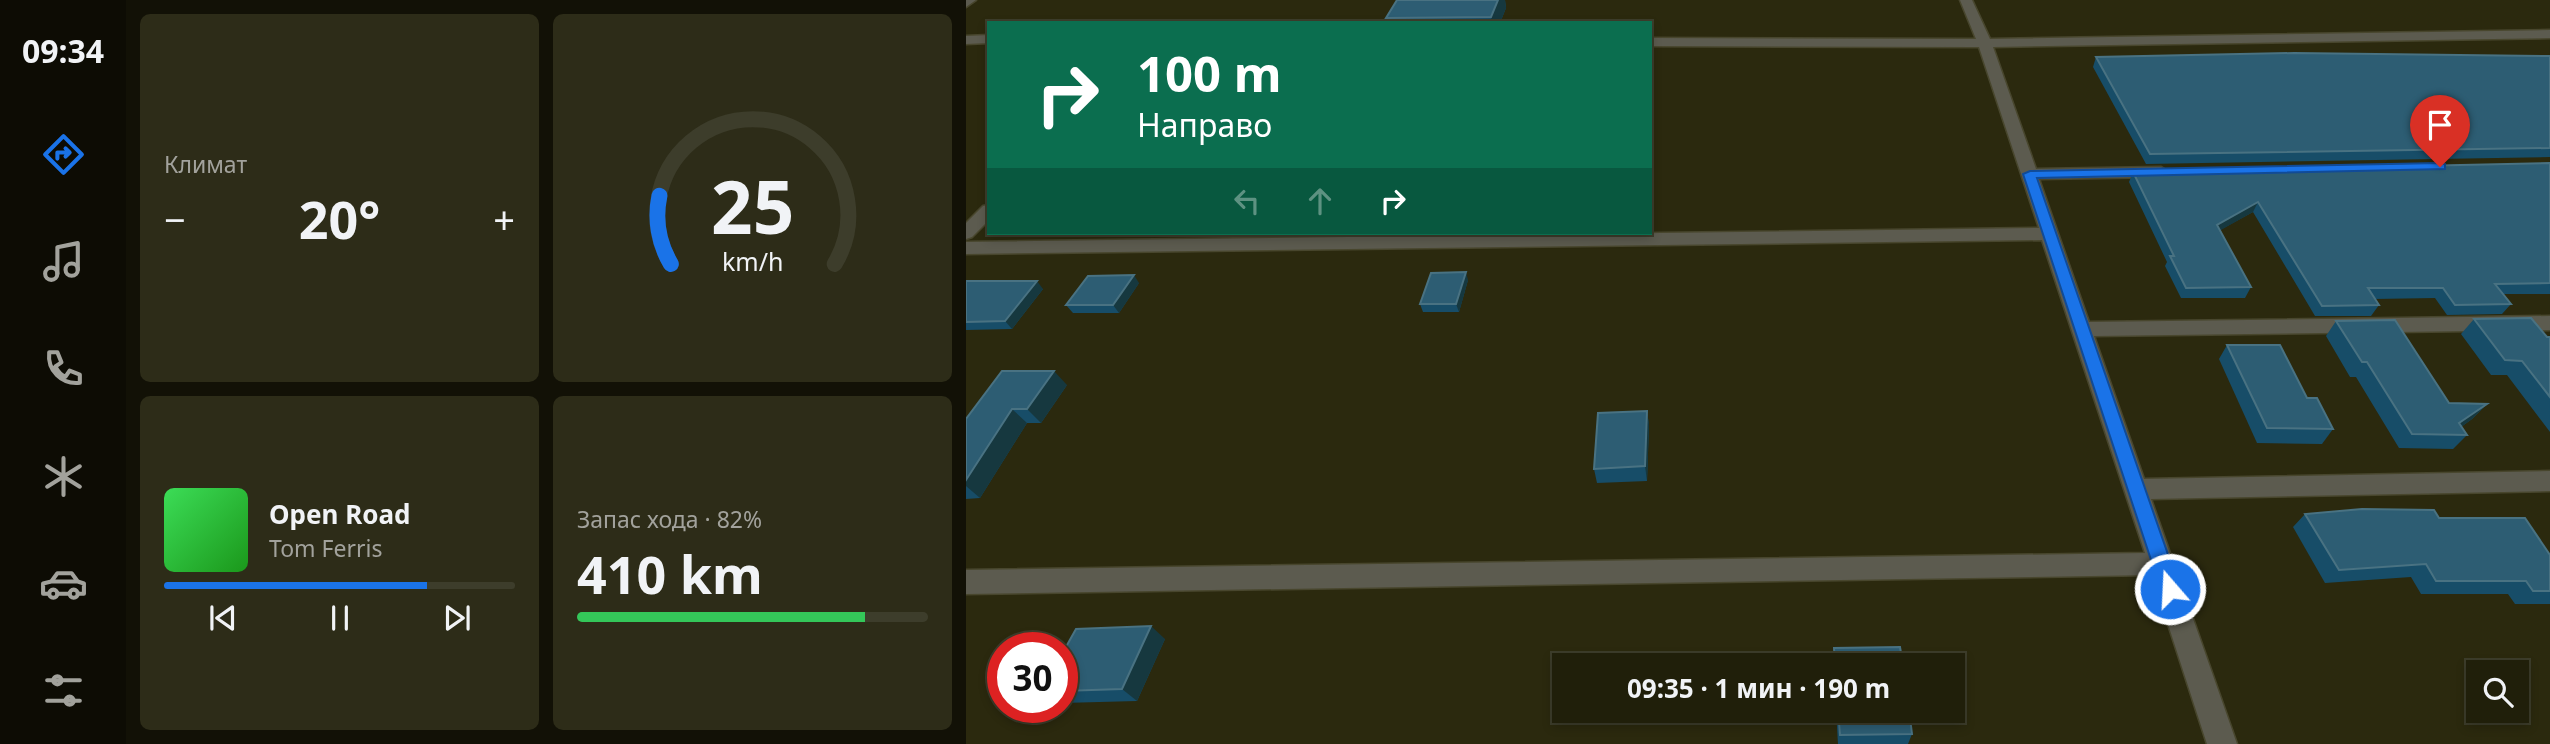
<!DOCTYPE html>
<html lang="ru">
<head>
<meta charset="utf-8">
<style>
	body { margin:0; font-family:"Noto Sans",sans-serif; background:#2d2c18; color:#f1f3f6; height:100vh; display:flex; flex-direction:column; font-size:26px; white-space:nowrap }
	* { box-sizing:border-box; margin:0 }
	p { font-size:23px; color:#a2a29c }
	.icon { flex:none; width:38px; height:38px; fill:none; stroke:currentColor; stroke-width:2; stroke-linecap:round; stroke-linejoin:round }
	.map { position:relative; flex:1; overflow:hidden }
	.sheet { display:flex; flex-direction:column; gap:14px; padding:14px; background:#121106; width:840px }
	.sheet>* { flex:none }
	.top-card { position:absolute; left:21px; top:21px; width:665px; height:214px; border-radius:0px; box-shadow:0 4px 10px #0003,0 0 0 2px #3d3d2b; background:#0b6e4f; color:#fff; overflow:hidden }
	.controls { position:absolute; left:1500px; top:660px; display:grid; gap:14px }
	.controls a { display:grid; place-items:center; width:63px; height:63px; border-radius:0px; background:#201f0a; box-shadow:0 4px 10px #0003,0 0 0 2px #3d3d2b; font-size:35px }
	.speed { position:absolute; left:21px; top:632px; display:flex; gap:14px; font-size:35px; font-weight:700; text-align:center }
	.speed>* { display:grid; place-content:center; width:91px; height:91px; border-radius:50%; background:#201f0a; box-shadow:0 4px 10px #0003,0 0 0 2px #3d3d2b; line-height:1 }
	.speed .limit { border:10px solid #d22; background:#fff; color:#111 }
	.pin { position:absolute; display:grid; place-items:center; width:60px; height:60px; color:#fff; margin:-72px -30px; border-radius:50% 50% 50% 0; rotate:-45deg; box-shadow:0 0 7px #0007 }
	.pin .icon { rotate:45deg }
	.me { position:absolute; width:77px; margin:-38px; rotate:341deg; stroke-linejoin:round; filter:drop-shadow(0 0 5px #0008) }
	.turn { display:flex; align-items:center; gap:24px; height:147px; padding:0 35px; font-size:32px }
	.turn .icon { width:91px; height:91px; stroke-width:2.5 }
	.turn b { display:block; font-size:49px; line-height:60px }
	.lanes { display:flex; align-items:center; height:66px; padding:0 35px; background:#0003; justify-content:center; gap:35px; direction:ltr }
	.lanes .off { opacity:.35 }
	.big { font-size:52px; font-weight:700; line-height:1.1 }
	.sheet .tile { flex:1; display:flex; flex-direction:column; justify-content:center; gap:10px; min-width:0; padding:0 24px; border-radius:10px; background:#2d2c18 }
	.sheet .dial { align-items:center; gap:0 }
	.dial svg { height:182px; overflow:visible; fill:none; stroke:#3d3d2b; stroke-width:7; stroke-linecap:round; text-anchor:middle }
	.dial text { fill:#f1f3f6; stroke:none }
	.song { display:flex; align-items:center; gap:21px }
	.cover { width:84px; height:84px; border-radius:10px; background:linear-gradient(135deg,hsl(130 70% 55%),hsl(120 70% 35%)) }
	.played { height:7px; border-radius:4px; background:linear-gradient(90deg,#1a73e8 75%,#3d3d2b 75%) }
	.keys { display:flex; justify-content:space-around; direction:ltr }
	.heat { display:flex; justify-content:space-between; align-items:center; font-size:38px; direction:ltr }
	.charge { height:10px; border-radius:5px; background:linear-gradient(90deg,#34c759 82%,#3d3d2b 0) }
	.sheet .tiles { flex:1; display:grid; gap:14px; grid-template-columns:repeat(2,1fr) }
	.trip { position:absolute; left:586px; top:653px; width:413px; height:70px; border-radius:0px; background:#201f0a; box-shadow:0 4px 10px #0003,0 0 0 2px #3d3d2b; font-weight:700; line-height:70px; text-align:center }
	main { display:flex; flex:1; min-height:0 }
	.dock { display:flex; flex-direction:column; width:126px; justify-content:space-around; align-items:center; background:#0d0c04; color:#a2a29c }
	.dock .icon { width:49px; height:49px }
	.dock .active { color:#1a73e8 }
	.dock b { font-size:32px; color:#f1f3f6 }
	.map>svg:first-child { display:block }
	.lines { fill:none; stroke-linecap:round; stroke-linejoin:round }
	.minor-casing { stroke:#48462d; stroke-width:3 }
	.minor { fill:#5c5b4f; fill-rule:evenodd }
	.wall { fill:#174d68 }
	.shaded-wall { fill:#16383f }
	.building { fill:#2d5d73; stroke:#497282; stroke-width:2 }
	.route { fill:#1a73e8; stroke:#114b97; stroke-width:2 }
</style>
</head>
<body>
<main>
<nav class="dock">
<b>09:34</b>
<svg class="icon active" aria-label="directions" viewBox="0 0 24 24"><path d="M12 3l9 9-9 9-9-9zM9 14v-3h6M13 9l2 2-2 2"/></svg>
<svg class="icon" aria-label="music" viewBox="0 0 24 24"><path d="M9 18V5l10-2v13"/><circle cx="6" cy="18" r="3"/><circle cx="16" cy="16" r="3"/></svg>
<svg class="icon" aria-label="phone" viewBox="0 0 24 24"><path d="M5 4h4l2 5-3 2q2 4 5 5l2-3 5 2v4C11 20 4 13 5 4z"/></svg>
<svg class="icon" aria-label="climate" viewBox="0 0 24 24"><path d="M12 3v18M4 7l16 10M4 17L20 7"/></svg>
<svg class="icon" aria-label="car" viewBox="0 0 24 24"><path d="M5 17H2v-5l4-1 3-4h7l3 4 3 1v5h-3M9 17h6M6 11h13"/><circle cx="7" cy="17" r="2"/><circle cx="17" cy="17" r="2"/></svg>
<svg class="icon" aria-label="filters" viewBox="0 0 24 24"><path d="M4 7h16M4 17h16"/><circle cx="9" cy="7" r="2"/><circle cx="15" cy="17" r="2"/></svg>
</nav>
<section class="sheet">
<div class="tiles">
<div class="tile"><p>Климат</p>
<div class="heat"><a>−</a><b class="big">20°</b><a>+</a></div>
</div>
<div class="tile dial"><svg viewBox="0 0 100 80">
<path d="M14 69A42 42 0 1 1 86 69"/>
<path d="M14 69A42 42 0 0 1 9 39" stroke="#1a73e8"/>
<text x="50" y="56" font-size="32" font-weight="700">25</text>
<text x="50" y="72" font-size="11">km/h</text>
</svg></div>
<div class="tile">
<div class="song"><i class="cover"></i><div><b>Open Road</b><p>Tom Ferris</p></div></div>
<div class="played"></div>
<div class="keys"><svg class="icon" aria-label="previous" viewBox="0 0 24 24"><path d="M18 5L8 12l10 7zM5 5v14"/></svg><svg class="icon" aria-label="pause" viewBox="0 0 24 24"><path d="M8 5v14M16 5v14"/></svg><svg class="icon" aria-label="next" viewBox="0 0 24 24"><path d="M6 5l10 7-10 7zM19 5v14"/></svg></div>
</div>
<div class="tile"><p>Запас хода · 82%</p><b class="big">410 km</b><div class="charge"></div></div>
</div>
</section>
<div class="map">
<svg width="1584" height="744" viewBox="0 0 1584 744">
	<rect width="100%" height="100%" fill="#2b290e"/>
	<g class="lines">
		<defs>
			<g id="minor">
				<polygon points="0,0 10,0 0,7"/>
				<polygon points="994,0 1006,0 1024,39 1584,30 1584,38 1027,47 1070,169 1195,167 1203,172 1195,177 1073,179 1123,322 1584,316 1584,330 1128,336 1178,479 1584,471 1584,491 1185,499 1271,744 1241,744 1186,575 0,594 0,570 1179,553 1076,240 0,254 0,242 1073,228 1013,47 684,46 684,38 1010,39"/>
				<polygon points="23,35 23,43 0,44 0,36"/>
				<polygon points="23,205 23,220 6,237 0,239 0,223 17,206"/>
			</g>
		</defs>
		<use href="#minor" class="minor-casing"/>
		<use href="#minor" class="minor"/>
	</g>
	<g class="wall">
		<polygon points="431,0 539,0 540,8 534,23 422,23 420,18"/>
		<polygon points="1584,56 1584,157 1180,164 1127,67 1130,57"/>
		<polygon points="1584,163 1584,294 1537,294 1545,304 1536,314 1481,315 1469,298 1408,299 1413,305 1405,316 1349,316 1287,212 1254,230 1285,287 1279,298 1215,298 1199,266 1201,262 1163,182 1167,172"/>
		<polygon points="502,280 493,312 457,312 454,304"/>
		<polygon points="0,281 77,289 46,329 0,330"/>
		<polygon points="173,283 153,313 107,313 100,305"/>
		<polygon points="1508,319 1584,337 1584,432 1541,375 1525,375 1495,334"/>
		<polygon points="1370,321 1483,403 1521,404 1506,419 1495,427 1501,435 1487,449 1433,448 1390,377 1384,377 1360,336"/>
		<polygon points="1261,345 1341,398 1367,429 1356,444 1291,443 1253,359"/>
		<polygon points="101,385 75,423 61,423 14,498 0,499 0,419"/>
		<polygon points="681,411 683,425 681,481 631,483 628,469"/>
		<polygon points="1339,514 1584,555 1584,604 1549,604 1542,594 1455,594 1445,577 1359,583 1327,527"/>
		<polygon points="199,639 171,701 96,703 96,654"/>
		<polygon points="868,648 937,665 866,665"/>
		<polygon points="870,710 943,710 946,734 942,744 872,744"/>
	</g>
	<g class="shaded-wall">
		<polygon points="532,0 539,0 540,8 534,23 526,23 525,17"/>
		<polygon points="1292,202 1287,212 1246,235 1251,225"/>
		<polygon points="500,272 502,280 493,312 490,304"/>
		<polygon points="168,275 173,283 153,313 147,305"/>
		<polygon points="71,281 77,289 46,329 39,321"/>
		<polygon points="88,371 101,385 75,423 61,409"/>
		<polygon points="1521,404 1506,419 1484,435 1493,423"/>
		<polygon points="46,409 61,423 14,498 0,486 0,480"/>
		<polygon points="681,411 683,425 681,481 679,466"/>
		<polygon points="185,626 199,639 171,701 156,689"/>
	</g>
	<g class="building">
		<polygon points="431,0 532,0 525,17 420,18"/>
		<polygon points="1328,53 1584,56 1584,148 1184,154 1130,57"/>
		<polygon points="1584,163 1584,283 1529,284 1545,304 1489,305 1477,288 1402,288 1413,305 1356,306 1292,202 1251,225 1285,287 1220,288 1204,256 1208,256 1167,172"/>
		<polygon points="500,272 490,304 454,304 465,273"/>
		<polygon points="168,275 147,305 100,305 122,276"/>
		<polygon points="0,281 71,281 39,321 0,322"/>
		<polygon points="1565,318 1581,337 1584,337 1584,397 1556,361 1539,360 1508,319"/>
		<polygon points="1429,320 1483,403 1521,404 1493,423 1501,435 1446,434 1401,362 1396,362 1370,321"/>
		<polygon points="1261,345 1314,345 1341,398 1351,398 1367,429 1301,428"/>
		<polygon points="36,371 88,371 61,409 46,409 0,480 0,419"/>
		<polygon points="681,411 679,466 628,469 632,413"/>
		<polygon points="1396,509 1468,510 1473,518 1559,518 1584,555 1584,591 1567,591 1560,581 1470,581 1460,564 1373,570 1339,514"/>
		<polygon points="185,626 156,689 96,691 96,654 110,629"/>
		<polygon points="934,647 937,665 869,665 868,648"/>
		<polygon points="872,710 943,710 946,734 874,735"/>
	</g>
	<polygon class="route" points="1474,163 1479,164 1479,169 1071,178 1214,589 1211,596 1204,598 1197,596 1057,174 1064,171"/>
</svg>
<div class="controls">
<a><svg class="icon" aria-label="search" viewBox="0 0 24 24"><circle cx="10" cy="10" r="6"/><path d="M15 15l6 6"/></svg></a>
</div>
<div class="speed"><div class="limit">30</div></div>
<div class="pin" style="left:1474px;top:167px;background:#d93025"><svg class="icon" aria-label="arrive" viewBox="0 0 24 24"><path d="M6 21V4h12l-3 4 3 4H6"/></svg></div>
<svg class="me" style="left:1204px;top:589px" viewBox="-20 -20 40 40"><circle r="17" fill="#1a73e8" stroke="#fff" stroke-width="3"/><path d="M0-11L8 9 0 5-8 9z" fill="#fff"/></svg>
<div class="trip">09:35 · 1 мин · 190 m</div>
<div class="top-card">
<div class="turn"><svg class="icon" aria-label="right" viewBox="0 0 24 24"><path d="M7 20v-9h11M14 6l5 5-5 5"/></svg><div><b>100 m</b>Направо</div></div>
<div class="lanes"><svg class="icon off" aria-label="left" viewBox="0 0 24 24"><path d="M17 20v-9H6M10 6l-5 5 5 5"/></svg><svg class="icon off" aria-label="ahead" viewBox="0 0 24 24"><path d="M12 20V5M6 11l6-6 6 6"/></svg><svg class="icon" aria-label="right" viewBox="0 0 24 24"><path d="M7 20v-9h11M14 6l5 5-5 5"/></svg></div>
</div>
</div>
</main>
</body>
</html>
